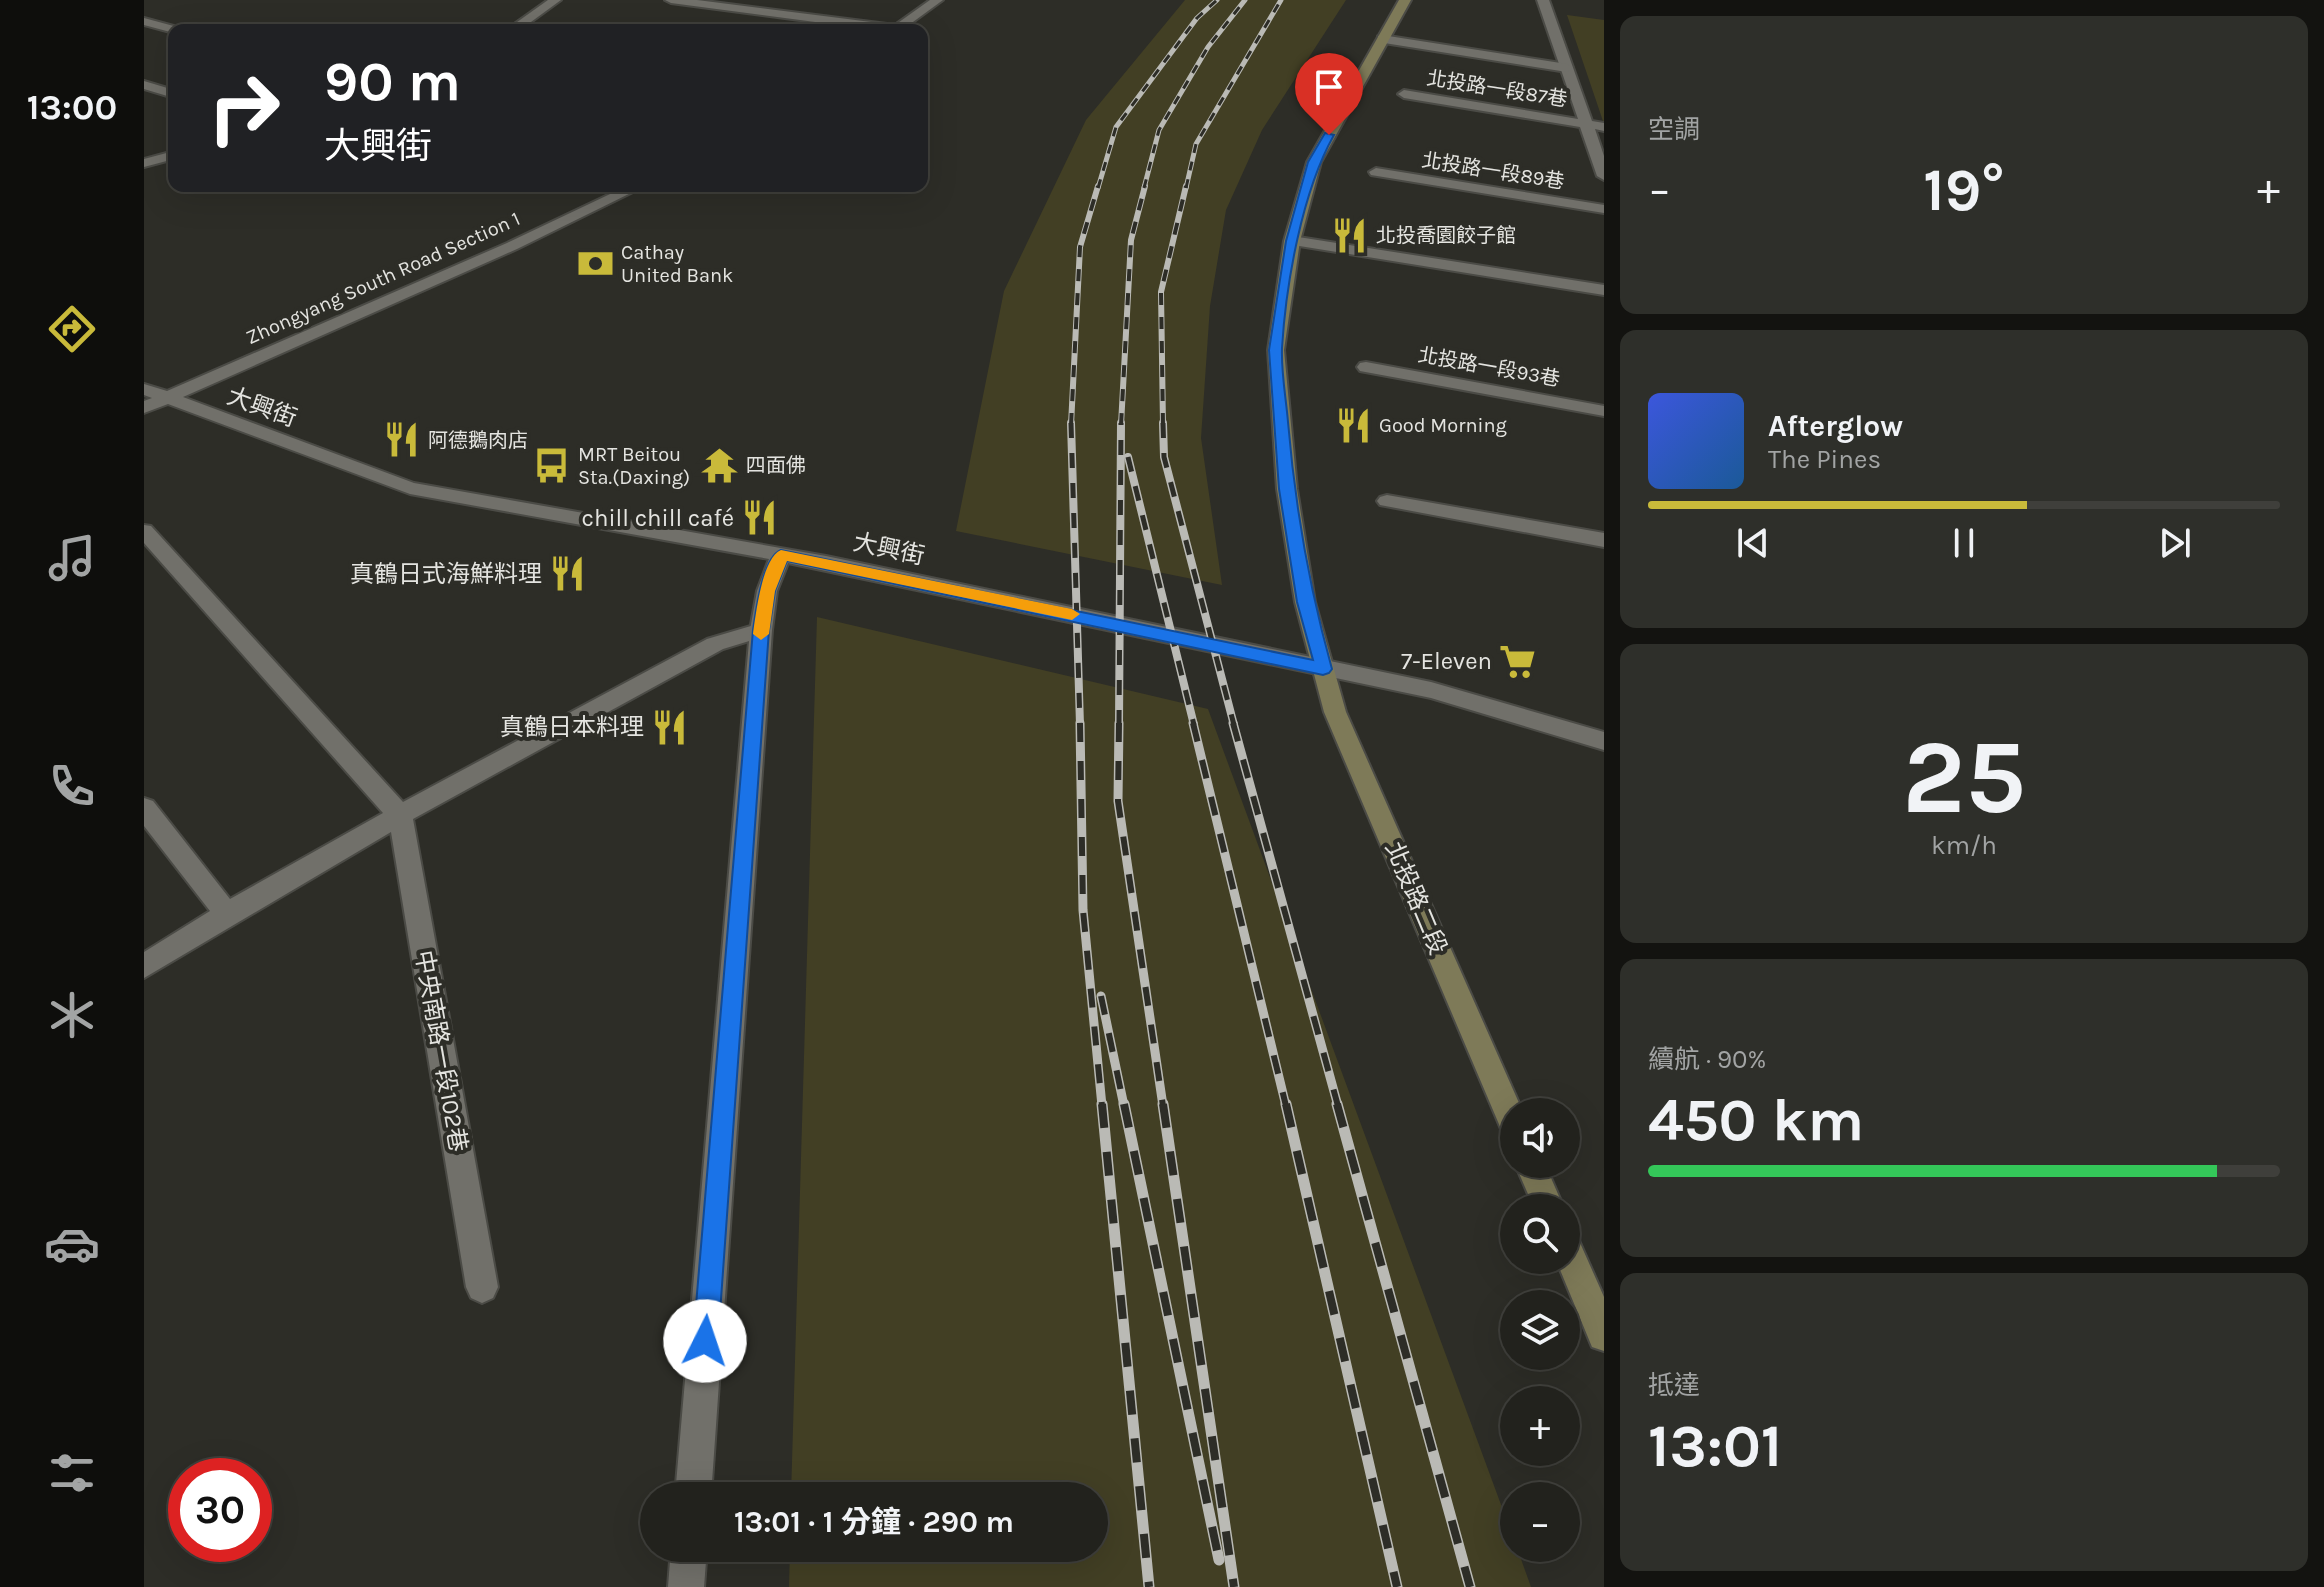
<!DOCTYPE html>
<html lang="zh-TW">
<head>
<meta charset="utf-8">
<style>
	body { margin:0; font-family:Karla,"Noto Sans TC",sans-serif; background:#2e2f2a; color:#f1f3f6; height:100vh; display:flex; flex-direction:column; font-size:30px; white-space:nowrap }
	* { box-sizing:border-box; margin:0 }
	p { font-size:26px; color:#a2a4a4 }
	.icon { flex:none; width:44px; height:44px; fill:none; stroke:currentColor; stroke-width:2; stroke-linecap:round; stroke-linejoin:round }
	.map { position:relative; flex:1; overflow:hidden }
	.details { display:flex; flex-direction:column; gap:16px; padding:16px; background:#131310; width:720px }
	.details>* { flex:none }
	.banner { position:absolute; left:24px; top:24px; width:760px; height:168px; border-radius:16px; box-shadow:0 8px 32px #0002,0 0 0 2px #3f3f3b; background:#202124; color:#fff; overflow:hidden }
	.buttons { position:absolute; left:1356px; top:1098px; display:grid; gap:16px }
	.buttons a { display:grid; place-items:center; width:80px; height:80px; border-radius:50%; background:#22221d; box-shadow:0 8px 32px #0002,0 0 0 2px #3f3f3b; font-size:40px }
	.speed { position:absolute; left:24px; top:1458px; display:flex; gap:16px; font-size:40px; font-weight:700; text-align:center }
	.speed>* { display:grid; place-content:center; width:104px; height:104px; border-radius:50%; background:#22221d; box-shadow:0 8px 32px #0002,0 0 0 2px #3f3f3b; line-height:1 }
	.speed .limit { border:12px solid #d22; background:#fff; color:#111 }
	.pin { position:absolute; display:grid; place-items:center; width:68px; height:68px; color:#fff; margin:-82px -34px; border-radius:50% 50% 50% 0; rotate:-45deg; box-shadow:0 0 8px #0007 }
	.pin .icon { rotate:45deg }
	.me { position:absolute; width:88px; margin:-44px; rotate:4deg; stroke-linejoin:round; filter:drop-shadow(0 0 6px #0008) }
	.turn { display:flex; align-items:center; gap:28px; height:168px; padding:0 24px; font-size:36px }
	.turn .icon { width:104px; height:104px; stroke-width:2.5 }
	.turn b { display:block; font-size:56px; line-height:68px }
	.big { font-size:60px; font-weight:700; line-height:1.1 }
	.details .widget { flex:1; display:flex; flex-direction:column; justify-content:center; gap:12px; min-width:0; padding:0 28px; border-radius:16px; background:#2e2f2a }
	.details .dial { align-items:center; gap:0 }
	.dial b { font-size:104px; line-height:1 }
	.song { display:flex; align-items:center; gap:24px }
	.cover { width:96px; height:96px; border-radius:12px; background:linear-gradient(135deg,hsl(230 70% 55%),hsl(210 70% 35%)) }
	.played { height:8px; border-radius:4px; background:linear-gradient(90deg,#c9ba3a 60%,#3f3f3b 60%) }
	.keys { display:flex; justify-content:space-around; direction:ltr }
	.heat { display:flex; justify-content:space-between; align-items:center; font-size:44px; direction:ltr }
	.charge { height:12px; border-radius:6px; background:linear-gradient(90deg,#34c759 90%,#3f3f3b 0) }
	.trip { position:absolute; left:496px; top:1482px; width:468px; height:80px; border-radius:40px; background:#22221d; box-shadow:0 8px 32px #0002,0 0 0 2px #3f3f3b; font-weight:700; line-height:80px; text-align:center }
	main { display:flex; flex:1; min-height:0 }
	.menu { display:flex; flex-direction:column; width:144px; justify-content:space-around; align-items:center; background:#0e0e0c; color:#a2a4a4 }
	.menu .icon { width:56px; height:56px }
	.menu .selected { color:#c9ba3a }
	.menu b { font-size:36px; color:#f1f3f6 }
	.map>svg:first-child { display:block }
	.green { fill:#423f24 }
	.lines { fill:none; stroke-linecap:round; stroke-linejoin:round }
	.lane-casing { stroke:#4b4b46; stroke-width:4 }
	.street-casing { stroke:#4b4b46; stroke-width:4 }
	.secondary-casing { stroke:#4b4b46; stroke-width:4 }
	.lane { fill:#71706a; fill-rule:evenodd }
	.street { fill:#71706a; fill-rule:evenodd }
	.secondary { fill:#7e7a58; fill-rule:evenodd }
	.rail-far4-casing { stroke:#babab5; stroke-width:5 }
	.rail-far3-casing { stroke:#babab5; stroke-width:6 }
	.rail-far2-casing { stroke:#babab5; stroke-width:8 }
	.rail-far1-casing { stroke:#babab5; stroke-width:9 }
	.rail-casing { stroke:#babab5; stroke-width:11 }
	.rail-far4 { stroke:#2d2d27; stroke-width:3; stroke-dasharray:9; stroke-linecap:butt }
	.rail-far3 { stroke:#2d2d27; stroke-width:4; stroke-dasharray:12; stroke-linecap:butt }
	.rail-far2 { stroke:#2d2d27; stroke-width:5; stroke-dasharray:15; stroke-linecap:butt }
	.rail-far1 { stroke:#2d2d27; stroke-width:6; stroke-dasharray:19; stroke-linecap:butt }
	.rail { stroke:#2d2d27; stroke-width:8; stroke-dasharray:24; stroke-linecap:butt }
	.route { fill:#1a73e8; stroke:#114b97; stroke-width:2 }
	.slow { fill:#f59e0b }
	.labels { text-anchor:middle; dominant-baseline:central; stroke-width:8; stroke-linejoin:round; paint-order:stroke }
	.far-street-label { font-size:20px; fill:#e4e4e0; stroke:#2d2d27 }
	.far-poi-label { font-size:20px; fill:#e4e4e0; stroke:#2d2d27; text-anchor:start }
	.street-label { font-size:24px; fill:#e4e4e0; stroke:#2d2d27 }
	.poi-label { font-size:24px; fill:#e4e4e0; stroke:#2d2d27; text-anchor:end }
</style>
</head>
<body>
<main>
<nav class="menu">
<b>13:00</b>
<svg class="icon selected" aria-label="directions" viewBox="0 0 24 24"><path d="M12 3l9 9-9 9-9-9zM9 14v-3h6M13 9l2 2-2 2"/></svg>
<svg class="icon" aria-label="music" viewBox="0 0 24 24"><path d="M9 18V5l10-2v13"/><circle cx="6" cy="18" r="3"/><circle cx="16" cy="16" r="3"/></svg>
<svg class="icon" aria-label="phone" viewBox="0 0 24 24"><path d="M5 4h4l2 5-3 2q2 4 5 5l2-3 5 2v4C11 20 4 13 5 4z"/></svg>
<svg class="icon" aria-label="climate" viewBox="0 0 24 24"><path d="M12 3v18M4 7l16 10M4 17L20 7"/></svg>
<svg class="icon" aria-label="car" viewBox="0 0 24 24"><path d="M5 17H2v-5l4-1 3-4h7l3 4 3 1v5h-3M9 17h6M6 11h13"/><circle cx="7" cy="17" r="2"/><circle cx="17" cy="17" r="2"/></svg>
<svg class="icon" aria-label="filters" viewBox="0 0 24 24"><path d="M4 7h16M4 17h16"/><circle cx="9" cy="7" r="2"/><circle cx="15" cy="17" r="2"/></svg>
</nav>
<div class="map">
<svg width="1460" height="1587" viewBox="0 0 1460 1587">
	<rect width="100%" height="100%" fill="#2d2d27"/>
	<g class="green">
		<polygon points="1041,0 1202,0 1118,130 1082,210 1066,306 1057,438 1078,585 812,531 860,291 942,120"/>
		<polygon points="1423,15 1460,20 1460,124"/>
		<polygon points="673,617 1064,709 1370,1540 1370,1548 1373,1548 1387,1587 645,1587 646,1548 950,1548 950,1496 647,1496"/>
	</g>
	<g class="lines">
		<defs>
			<g id="lane">
				<polygon points="404,0 417,0 376,30 362,30"/>
				<polygon points="521,0 553,0 751,25 757,29 732,30 527,3"/>
				<polygon points="1393,0 1405,0 1448,121 1460,123 1460,131 1451,129 1460,156 1460,180 1453,176 1436,127 1260,98 1254,94 1260,90 1434,119"/>
				<polygon points="0,18 37,28 39,30 30,30 30,33 0,25"/>
				<polygon points="0,81 30,90 30,98 0,89"/>
				<polygon points="30,151 30,159 0,167 0,159"/>
				<polygon points="1232,168 1460,205 1460,213 1227,175 1225,172"/>
				<polygon points="1148,236 1460,285 1460,295 1143,244 1143,238"/>
				<polygon points="1222,362 1460,406 1460,416 1216,371 1213,367 1216,363"/>
				<polygon points="1243,495 1460,533 1460,547 1236,505 1233,501 1236,497"/>
				<polygon points="0,525 7,526 259,802 563,639 617,623 625,625 628,630 625,635 579,649 269,819 354,1287 349,1298 338,1303 327,1298 322,1287 247,832 0,978 0,952 66,911 0,826 0,798 9,801 86,899 239,813 0,543"/>
			</g>
			<g id="street">
				<polygon points="786,0 799,0 758,30 744,30"/>
				<polygon points="1238,35 1423,64 1429,68 1423,72 1234,42 1234,36"/>
				<polygon points="483,186 501,186 373,249 39,397 270,483 682,556 1287,682 1460,732 1460,750 1287,698 644,563 633,591 628,630 567,1496 531,1496 606,630 613,591 625,559 266,494 24,404 0,413 0,401 8,398 0,395 0,384 23,391 363,243"/>
				<polygon points="527,1548 563,1548 560,1587 524,1587"/>
			</g>
			<g id="secondary">
				<polygon points="1255,0 1267,0 1177,162 1156,241 1140,350 1153,489 1171,602 1202,712 1379,1112 1370,1112 1370,1140 1360,1136 1180,712 1151,602 1133,489 1124,350 1140,241 1163,162"/>
				<polygon points="1371,1164 1401,1164 1420,1208 1390,1208"/>
				<polygon points="1422,1231 1433,1236 1460,1297 1460,1351 1448,1347 1412,1260 1422,1260"/>
			</g>
		</defs>
		<use href="#lane" class="lane-casing"/>
		<use href="#street" class="street-casing"/>
		<use href="#secondary" class="secondary-casing"/>
		<use href="#lane" class="lane"/>
		<use href="#street" class="street"/>
		<use href="#secondary" class="secondary"/>
		<defs>
			<g id="rail-far4">
				<polyline points="954,188 972,127 1053,18 1073,0"/>
				<polyline points="1000,188 1015,130 1064,47 1101,0"/>
				<polyline points="1042,188 1052,144 1137,0"/>
			</g>
			<g id="rail-far3">
				<polyline points="927,425 936,247 954,186"/>
				<polyline points="977,425 987,240 1001,186"/>
				<polyline points="1019,425 1017,292 1042,186"/>
			</g>
			<g id="rail-far2">
				<polyline points="927,423 936,725"/>
				<polyline points="1019,423 1020,457 1090,725"/>
				<polyline points="984,457 1050,725"/>
				<polyline points="975,725 977,423"/>
			</g>
			<g id="rail-far1">
				<polyline points="936,723 939,910 958,1106"/>
				<polyline points="975,723 974,801 1019,1106"/>
				<polyline points="1049,723 1142,1106"/>
				<polyline points="1089,723 1194,1106"/>
				<polyline points="957,996 980,1106"/>
			</g>
			<g id="rail">
				<polyline points="958,1104 1005,1587"/>
				<polyline points="980,1104 1075,1560"/>
				<polyline points="1019,1104 1090,1587"/>
				<polyline points="1142,1104 1253,1587"/>
				<polyline points="1193,1104 1326,1587"/>
			</g>
		</defs>
		<use href="#rail-far4" class="rail-far4-casing"/>
		<use href="#rail-far3" class="rail-far3-casing"/>
		<use href="#rail-far2" class="rail-far2-casing"/>
		<use href="#rail-far1" class="rail-far1-casing"/>
		<use href="#rail" class="rail-casing"/>
		<use href="#rail-far4" class="rail-far4"/>
		<use href="#rail-far3" class="rail-far3"/>
		<use href="#rail-far2" class="rail-far2"/>
		<use href="#rail-far1" class="rail-far1"/>
		<use href="#rail" class="rail"/>
	</g>
	<path class="route" d="M1181 133 1190 135C1158 192 1142 283 1138 348 1137 372 1142 398 1144 422 1151 506 1165 587 1188 669L1185 673 1179 675 643 561 631 591 625 630 574 1341 570 1350 561 1354 552 1350 549 1341 609 630C612 611 618 558 637 550L1169 660 1153 602 1135 489 1125 350 1142 241 1164 162Z"/>
	<path class="slow" d="M637 550 928 609 936 614 928 620 643 561 631 591 625 634 617 640 609 634C612 614 618 558 637 550Z"/>
	<defs>
		<symbol id="restaurant-bare" viewBox="-9 -9 18 18"><path d="M-5-6h1v4h1v-4h1v4h1v-4h1v5L-1.5 .5V6h-2V.5L-5-1ZM5-6V6H3V1.5H1.5Q1.5-4 5-6Z" fill="#c9ba3a" stroke="#2d2d27" stroke-width="2.5" paint-order="stroke"/></symbol>
		<symbol id="bank-bare" viewBox="-9 -9 18 18"><path d="M-6-4H6V4H-6ZM0-2.3a2.3 2.3 0 1 0 0 4.6a2.3 2.3 0 1 0 0-4.6Z" fill="#c9ba3a" stroke="#2d2d27" stroke-width="2.5" paint-order="stroke"/></symbol>
		<symbol id="temple-bare" viewBox="-9 -9 18 18"><path d="M0-6L5-2H3V0L6.5 2.5H4V6H1.5V3h-3V6H-4V2.5H-6.5L-3 0V-2H-5Z" fill="#c9ba3a" stroke="#2d2d27" stroke-width="2.5" paint-order="stroke"/></symbol>
		<symbol id="bus-bare" viewBox="-9 -9 18 18"><path d="M-5-6H5V4H4V6H2V4H-2V6H-4V4H-5ZM-3.5-4V0h7V-4ZM-3.5 1.2v1.5H-2V1.2ZM2 1.2v1.5H3.5V1.2Z" fill="#c9ba3a" stroke="#2d2d27" stroke-width="2.5" paint-order="stroke"/></symbol>
		<symbol id="supermarket-bare" viewBox="-9 -9 18 18"><path d="M-6-5.5h2.5l.6 2H6L4.5 2H-2.5L-4.4-4H-6ZM-1.5 3.2a1.3 1.3 0 1 0 .1 0ZM3 3.2a1.3 1.3 0 1 0 .1 0Z" fill="#c9ba3a" stroke="#2d2d27" stroke-width="2.5" paint-order="stroke"/></symbol>
	</defs>
	<g fill-rule="evenodd">
		<use href="#restaurant-bare" x="1180" y="210" width="51" height="51"/>
		<use href="#bank-bare" x="426" y="238" width="51" height="51"/>
		<use href="#restaurant-bare" x="1184" y="400" width="51" height="51"/>
		<use href="#restaurant-bare" x="232" y="414" width="51" height="51"/>
		<use href="#temple-bare" x="550" y="440" width="51" height="51"/>
		<use href="#bus-bare" x="382" y="440" width="51" height="51"/>
		<use href="#restaurant-bare" x="590" y="492" width="51" height="51"/>
		<use href="#restaurant-bare" x="398" y="548" width="51" height="51"/>
		<use href="#supermarket-bare" x="1348" y="636" width="51" height="51"/>
		<use href="#restaurant-bare" x="500" y="702" width="51" height="51"/>
	</g>
	<g class="labels">
		<g class="far-street-label">
			<text transform="translate(1353 89) rotate(9)">北投路一段87巷</text>
			<text transform="translate(1349 171) rotate(9)">北投路一段89巷</text>
			<text transform="translate(239 278) rotate(-24)">Zhongyang South Road Section 1</text>
			<text transform="translate(1345 367) rotate(10)">北投路一段93巷</text>
		</g>
		<g class="far-poi-label">
			<text x="1232" y="235">北投喬園餃子館</text>
			<text x="477" y="252">Cathay<tspan x="477" dy="23">United Bank</tspan></text>
			<text x="1235" y="425">Good Morning</text>
			<text x="284" y="440">阿德鵝肉店</text>
			<text x="434" y="454">MRT Beitou<tspan x="434" dy="23">Sta.(Daxing)</tspan></text>
			<text x="602" y="465">四面佛</text>
		</g>
		<g class="street-label">
			<text transform="translate(118 407) rotate(20)">大興街</text>
			<text transform="translate(745 549) rotate(12)">大興街</text>
			<text transform="translate(1272 898) rotate(67)">北投路二段</text>
			<text transform="translate(297 1051) rotate(80)">中央南路一段102巷</text>
		</g>
		<g class="poi-label">
			<text x="590" y="518">chill chill café</text>
			<text x="398" y="574">真鶴日式海鮮料理</text>
			<text x="1348" y="661">7-Eleven</text>
			<text x="500" y="727">真鶴日本料理</text>
		</g>
	</g>
</svg>
<div class="buttons">
<a><svg class="icon" aria-label="sound" viewBox="0 0 24 24"><path d="M4 9h4l5-4v14l-5-4H4zM17 9q2 3 0 6"/></svg></a>
<a><svg class="icon" aria-label="search" viewBox="0 0 24 24"><circle cx="10" cy="10" r="6"/><path d="M15 15l6 6"/></svg></a>
<a><svg class="icon" aria-label="layers" viewBox="0 0 24 24"><path d="M12 4l9 5-9 5-9-5zM3 14l9 5 9-5"/></svg></a>
<a>+</a>
<a>−</a>
</div>
<div class="speed"><div class="limit">30</div></div>
<div class="pin" style="left:1185px;top:135px;background:#d93025"><svg class="icon" aria-label="arrive" viewBox="0 0 24 24"><path d="M6 21V4h12l-3 4 3 4H6"/></svg></div>
<svg class="me" style="left:561px;top:1341px" viewBox="-20 -20 40 40"><circle r="19" fill="#fff"/><path d="M0-13L10 11 0 6-10 11z" fill="#1a73e8"/></svg>
<div class="trip">13:01 · 1 分鐘 · 290 m</div>
<div class="banner">
<div class="turn"><svg class="icon" aria-label="right" viewBox="0 0 24 24"><path d="M7 20v-9h11M14 6l5 5-5 5"/></svg><div><b>90 m</b>大興街</div></div>
</div>
</div>
<section class="details">
<div class="widget"><p>空調</p>
<div class="heat"><a>−</a><b class="big">19°</b><a>+</a></div>
</div>
<div class="widget">
<div class="song"><i class="cover"></i><div><b>Afterglow</b><p>The Pines</p></div></div>
<div class="played"></div>
<div class="keys"><svg class="icon" aria-label="previous" viewBox="0 0 24 24"><path d="M18 5L8 12l10 7zM5 5v14"/></svg><svg class="icon" aria-label="pause" viewBox="0 0 24 24"><path d="M8 5v14M16 5v14"/></svg><svg class="icon" aria-label="next" viewBox="0 0 24 24"><path d="M6 5l10 7-10 7zM19 5v14"/></svg></div>
</div>
<div class="widget dial"><b>25</b><p>km/h</p></div>
<div class="widget"><p>續航 · 90%</p><b class="big">450 km</b><div class="charge"></div></div>
<div class="widget"><p>抵達</p><b class="big">13:01</b></div>
</section>
</main>
</body>
</html>
